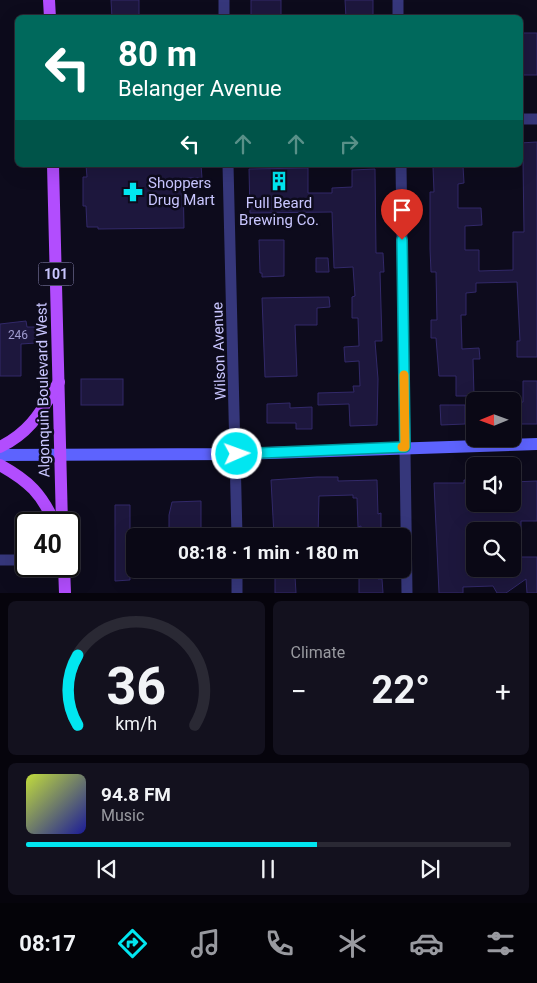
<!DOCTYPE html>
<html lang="en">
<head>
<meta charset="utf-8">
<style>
	body { margin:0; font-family:Roboto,sans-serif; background:#13111e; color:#f1f3f6; height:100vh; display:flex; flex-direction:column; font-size:19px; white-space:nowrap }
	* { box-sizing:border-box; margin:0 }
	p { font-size:16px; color:#999aa0 }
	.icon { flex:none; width:28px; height:28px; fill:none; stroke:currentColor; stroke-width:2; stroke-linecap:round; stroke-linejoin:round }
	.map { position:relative; height:593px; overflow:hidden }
	.drawer { display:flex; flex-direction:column; gap:8px; padding:8px; background:#06040c; flex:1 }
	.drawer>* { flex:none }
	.guide { position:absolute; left:15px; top:15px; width:508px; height:152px; border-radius:8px; box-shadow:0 5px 20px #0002,0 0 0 1px #2a2934; background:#00695c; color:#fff; overflow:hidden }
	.needle { width:32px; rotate:269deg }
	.fabs { position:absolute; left:466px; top:392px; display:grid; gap:10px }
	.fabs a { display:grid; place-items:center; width:55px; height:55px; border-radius:8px; background:#0a0815; box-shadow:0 5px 20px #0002,0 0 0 1px #2a2934; font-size:25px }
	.speed { position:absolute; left:15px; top:512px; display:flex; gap:10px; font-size:25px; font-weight:700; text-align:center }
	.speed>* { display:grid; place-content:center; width:65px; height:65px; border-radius:50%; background:#0a0815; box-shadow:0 5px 20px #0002,0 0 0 1px #2a2934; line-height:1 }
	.speed .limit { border:2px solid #111; border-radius:8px; background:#fff; color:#111 }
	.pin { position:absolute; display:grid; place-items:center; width:42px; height:42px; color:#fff; margin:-51px -21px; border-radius:50% 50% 50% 0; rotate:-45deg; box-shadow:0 0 5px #0007 }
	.pin .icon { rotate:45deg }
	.me { position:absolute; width:55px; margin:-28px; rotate:88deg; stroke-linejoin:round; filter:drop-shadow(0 0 4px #0008) }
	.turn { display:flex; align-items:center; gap:18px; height:105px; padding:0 20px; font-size:22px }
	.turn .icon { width:65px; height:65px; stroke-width:2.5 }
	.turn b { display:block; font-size:35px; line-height:42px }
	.lanes { display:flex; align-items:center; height:48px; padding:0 20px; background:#0003; justify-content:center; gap:25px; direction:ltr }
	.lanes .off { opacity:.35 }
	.big { font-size:38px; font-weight:700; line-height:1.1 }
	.drawer .card { flex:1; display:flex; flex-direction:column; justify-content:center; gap:8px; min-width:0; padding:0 18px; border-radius:8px; background:#13111e }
	.drawer .dial { align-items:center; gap:0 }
	.dial svg { height:130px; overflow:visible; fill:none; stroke:#2a2934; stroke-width:7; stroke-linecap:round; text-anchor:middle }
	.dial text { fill:#f1f3f6; stroke:none }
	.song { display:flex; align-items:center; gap:15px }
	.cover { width:60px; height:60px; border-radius:8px; background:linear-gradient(135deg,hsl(70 70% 55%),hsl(240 70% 35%)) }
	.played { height:5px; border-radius:2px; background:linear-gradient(90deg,#01e6f0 60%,#2a2934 60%) }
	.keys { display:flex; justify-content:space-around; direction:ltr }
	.heat { display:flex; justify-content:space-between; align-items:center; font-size:28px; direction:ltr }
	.drawer .tiles { flex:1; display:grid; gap:8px; grid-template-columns:1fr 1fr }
	.card:last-child { grid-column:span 2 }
	.trip { position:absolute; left:126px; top:528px; width:285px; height:50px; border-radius:8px; background:#0a0815; box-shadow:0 5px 20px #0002,0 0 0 1px #2a2934; font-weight:700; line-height:50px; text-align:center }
	.dock { display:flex; height:80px; justify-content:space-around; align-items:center; background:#040308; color:#999aa0 }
	.dock .icon { width:35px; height:35px }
	.dock .current { color:#01e6f0 }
	.dock b { font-size:22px; color:#f1f3f6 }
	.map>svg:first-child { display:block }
	.building { fill:#1d173d; stroke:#322969 }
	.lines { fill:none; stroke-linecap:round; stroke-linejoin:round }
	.street { stroke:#36377b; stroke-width:11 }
	.secondary { stroke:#5d63fe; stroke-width:12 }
	.primary { stroke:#b24dfe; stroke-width:12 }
	.route-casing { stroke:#01969c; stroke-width:12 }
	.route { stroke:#01e6f0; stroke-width:9 }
	.slow { stroke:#f59e0b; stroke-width:9 }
	.labels { text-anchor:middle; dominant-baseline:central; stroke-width:5; stroke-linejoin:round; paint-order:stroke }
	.number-label { font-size:12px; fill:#9e9ace }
	.shield { fill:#0d0b1c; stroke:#918ebb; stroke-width:1 }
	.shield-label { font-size:14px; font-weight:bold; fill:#c9c6ff }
	.poi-label { font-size:15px; fill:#c9c6ff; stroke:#0d0b1c; text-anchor:start }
	.street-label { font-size:15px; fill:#c9c6ff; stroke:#0d0b1c }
</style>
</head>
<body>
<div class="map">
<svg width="537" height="593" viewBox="0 0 537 593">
	<rect width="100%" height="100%" fill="#0d0b1c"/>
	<g class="building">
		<polygon points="111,0 139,0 139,18 112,18"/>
		<rect x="251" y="0" width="30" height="16"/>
		<polygon points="345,0 373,0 373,18 346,18"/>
		<rect x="520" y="33" width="17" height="42"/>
		<polygon points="537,142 537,357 517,357 517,341 520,341 517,282 476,283 476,292 466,293 466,315 461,315 462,349 479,348 480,359 473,359 474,396 456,396 456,376 439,376 436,338 431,338 431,320 437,320 436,272 431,272 430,249 430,192 434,192 433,167 463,166 464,183 458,184 458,208 481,208 482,225 465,226 465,250 479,250 479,271 513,270 513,232 524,232 523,161 520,161 520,143"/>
		<polygon points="86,165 201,165 202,178 183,178 184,228 98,229 98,227 87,227 86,206 83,206 83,177 87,177"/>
		<polygon points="308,168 308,193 332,193 332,188 352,187 352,170 375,169 376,253 383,253 384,272 380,272 382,341 375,341 378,379 377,425 350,426 349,404 318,405 318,393 354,392 353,386 360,386 359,361 345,362 344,347 359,346 358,318 352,318 352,297 355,296 353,267 334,268 332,212 250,213 249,169"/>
		<polygon points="259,240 284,240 284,276 262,277 262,273 260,273"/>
		<polygon points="316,258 328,258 329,272 316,272"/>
		<polygon points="329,297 330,307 317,308 317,325 295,325 297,376 265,377 262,298"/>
		<polygon points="26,321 27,327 35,327 36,343 21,344 21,376 0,376 0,324"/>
		<rect x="81" y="379" width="42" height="26"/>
		<polygon points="523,381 537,381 537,424 520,424 520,418 512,418 512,403 523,402"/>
		<polygon points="290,403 290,408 312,407 312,429 296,429 296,423 267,423 267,404"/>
		<polygon points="440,405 465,405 465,424 441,425"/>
		<polygon points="317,477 338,477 338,481 377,480 378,514 381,513 381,531 361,531 361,526 358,527 357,498 353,498 353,495 319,496 318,536 274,536 271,480"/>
		<polygon points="464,480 475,480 475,504 512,504 512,482 537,481 537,521 521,521 521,531 475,531 475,569 512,569 512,557 537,557 537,593 527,593 526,579 506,593 497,593 493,586 463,587 463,593 439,593 434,483 464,483"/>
		<polygon points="201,501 201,536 169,536 169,515 172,502"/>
		<polygon points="115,505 130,505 130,580 115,581"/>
		<polygon points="275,569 287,569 288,576 295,576 296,593 275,593"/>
		<polygon points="359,569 378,569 378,579 382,579 383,593 359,593"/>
	</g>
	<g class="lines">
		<g class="street">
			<polyline points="224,0 224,18"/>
			<polyline points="398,0 398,18"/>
			<polyline points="520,119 537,119"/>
			<polyline points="228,165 237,536"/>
			<polyline points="401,165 407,593"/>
			<polyline points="0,560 26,560"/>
			<polyline points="237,569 237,593"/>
		</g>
		<polyline class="secondary" points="0,455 237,454 537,444"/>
		<g class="primary">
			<polyline points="49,0 50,18"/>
			<polyline points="53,165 62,524"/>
			<path d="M0 447C32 431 41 411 59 382"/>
			<path d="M0 465C29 481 42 494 55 524"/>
			<polyline points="64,566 65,593"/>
		</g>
	</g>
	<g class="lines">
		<defs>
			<polyline id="route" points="237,454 405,447 402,240"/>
		</defs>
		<use href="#route" class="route-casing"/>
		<use href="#route" class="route"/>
		<polyline class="slow" points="402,447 405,447 404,375"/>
	</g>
	<defs>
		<symbol id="building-bare" viewBox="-9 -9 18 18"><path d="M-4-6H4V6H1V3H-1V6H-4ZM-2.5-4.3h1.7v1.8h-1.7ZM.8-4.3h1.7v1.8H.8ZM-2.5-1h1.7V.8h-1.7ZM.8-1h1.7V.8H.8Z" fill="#01e6f0" stroke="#0d0b1c" stroke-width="2.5" paint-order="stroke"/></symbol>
		<symbol id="pharmacy-bare" viewBox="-9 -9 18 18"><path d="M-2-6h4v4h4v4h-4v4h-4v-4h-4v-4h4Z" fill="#01e6f0" stroke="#0d0b1c" stroke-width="2.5" paint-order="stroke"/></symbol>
	</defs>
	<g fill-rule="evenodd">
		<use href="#building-bare" x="265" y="167" width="28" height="28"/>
		<use href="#pharmacy-bare" x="119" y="178" width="28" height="28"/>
	</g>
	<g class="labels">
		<g class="number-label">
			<text x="18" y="335">246</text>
		</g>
		<rect class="shield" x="38.5" y="262.5" width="35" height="23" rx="4"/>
		<g class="shield-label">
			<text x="56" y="274">101</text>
		</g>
		<g class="poi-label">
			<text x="148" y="183">Shoppers<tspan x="148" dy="17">Drug Mart</tspan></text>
			<text x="279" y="203" text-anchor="middle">Full Beard<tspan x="279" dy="17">Brewing Co.</tspan></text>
		</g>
		<g class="street-label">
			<text transform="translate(219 351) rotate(-92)">Wilson Avenue</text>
			<text transform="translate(43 390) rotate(-91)">Algonquin Boulevard West</text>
		</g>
	</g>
</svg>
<div class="fabs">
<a><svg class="needle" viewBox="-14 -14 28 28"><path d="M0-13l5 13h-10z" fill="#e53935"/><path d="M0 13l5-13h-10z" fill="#999aa0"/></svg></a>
<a><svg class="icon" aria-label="sound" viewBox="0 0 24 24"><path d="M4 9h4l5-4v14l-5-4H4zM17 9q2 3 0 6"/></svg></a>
<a><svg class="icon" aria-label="search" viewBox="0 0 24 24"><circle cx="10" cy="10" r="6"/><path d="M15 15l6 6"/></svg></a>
</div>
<div class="speed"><div class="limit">40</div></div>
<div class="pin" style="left:402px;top:240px;background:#d93025"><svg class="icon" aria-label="arrive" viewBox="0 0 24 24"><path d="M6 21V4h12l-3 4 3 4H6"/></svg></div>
<svg class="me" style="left:237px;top:454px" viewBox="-20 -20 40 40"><circle r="17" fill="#01e6f0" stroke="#fff" stroke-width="3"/><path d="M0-11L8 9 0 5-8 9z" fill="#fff"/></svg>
<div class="trip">08:18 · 1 min · 180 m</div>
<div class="guide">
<div class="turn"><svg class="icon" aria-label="left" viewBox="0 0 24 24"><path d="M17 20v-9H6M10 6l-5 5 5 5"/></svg><div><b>80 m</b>Belanger Avenue</div></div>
<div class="lanes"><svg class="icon" aria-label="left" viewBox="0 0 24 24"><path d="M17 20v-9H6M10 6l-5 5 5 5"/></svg><svg class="icon off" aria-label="ahead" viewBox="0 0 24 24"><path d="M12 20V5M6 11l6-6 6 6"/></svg><svg class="icon off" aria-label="ahead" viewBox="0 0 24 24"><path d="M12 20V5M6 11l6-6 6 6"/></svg><svg class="icon off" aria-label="right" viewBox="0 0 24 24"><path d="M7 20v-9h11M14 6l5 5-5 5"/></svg></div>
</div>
</div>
<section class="drawer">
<div class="tiles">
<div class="card dial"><svg viewBox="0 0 100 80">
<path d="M14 69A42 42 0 1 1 86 69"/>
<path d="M14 69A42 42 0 0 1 14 26" stroke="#01e6f0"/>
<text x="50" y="56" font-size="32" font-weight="700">36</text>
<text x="50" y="72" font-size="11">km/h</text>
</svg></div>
<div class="card"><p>Climate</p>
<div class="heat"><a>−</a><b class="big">22°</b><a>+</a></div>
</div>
<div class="card">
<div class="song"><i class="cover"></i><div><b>94.8 FM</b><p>Music</p></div></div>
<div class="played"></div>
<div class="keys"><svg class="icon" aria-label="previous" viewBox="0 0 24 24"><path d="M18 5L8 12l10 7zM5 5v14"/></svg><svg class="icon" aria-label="pause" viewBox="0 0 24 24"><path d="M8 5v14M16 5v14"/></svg><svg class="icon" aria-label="next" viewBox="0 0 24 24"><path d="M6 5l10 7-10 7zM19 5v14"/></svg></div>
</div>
</div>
</section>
<nav class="dock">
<b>08:17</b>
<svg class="icon current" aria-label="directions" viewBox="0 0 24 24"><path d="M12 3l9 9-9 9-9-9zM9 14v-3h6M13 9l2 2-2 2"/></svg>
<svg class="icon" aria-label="music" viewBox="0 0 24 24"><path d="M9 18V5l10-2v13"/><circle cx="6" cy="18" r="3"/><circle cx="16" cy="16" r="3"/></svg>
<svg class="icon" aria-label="phone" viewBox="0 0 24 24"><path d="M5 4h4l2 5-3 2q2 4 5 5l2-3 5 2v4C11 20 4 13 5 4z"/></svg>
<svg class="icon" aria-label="climate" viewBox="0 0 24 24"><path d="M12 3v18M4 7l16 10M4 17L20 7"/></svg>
<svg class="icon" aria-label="car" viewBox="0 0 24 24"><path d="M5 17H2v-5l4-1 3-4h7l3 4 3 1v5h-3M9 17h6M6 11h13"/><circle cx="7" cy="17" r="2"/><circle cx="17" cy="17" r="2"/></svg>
<svg class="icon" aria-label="filters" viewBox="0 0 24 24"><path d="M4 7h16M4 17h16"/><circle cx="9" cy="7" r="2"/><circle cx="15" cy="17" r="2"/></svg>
</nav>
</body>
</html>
